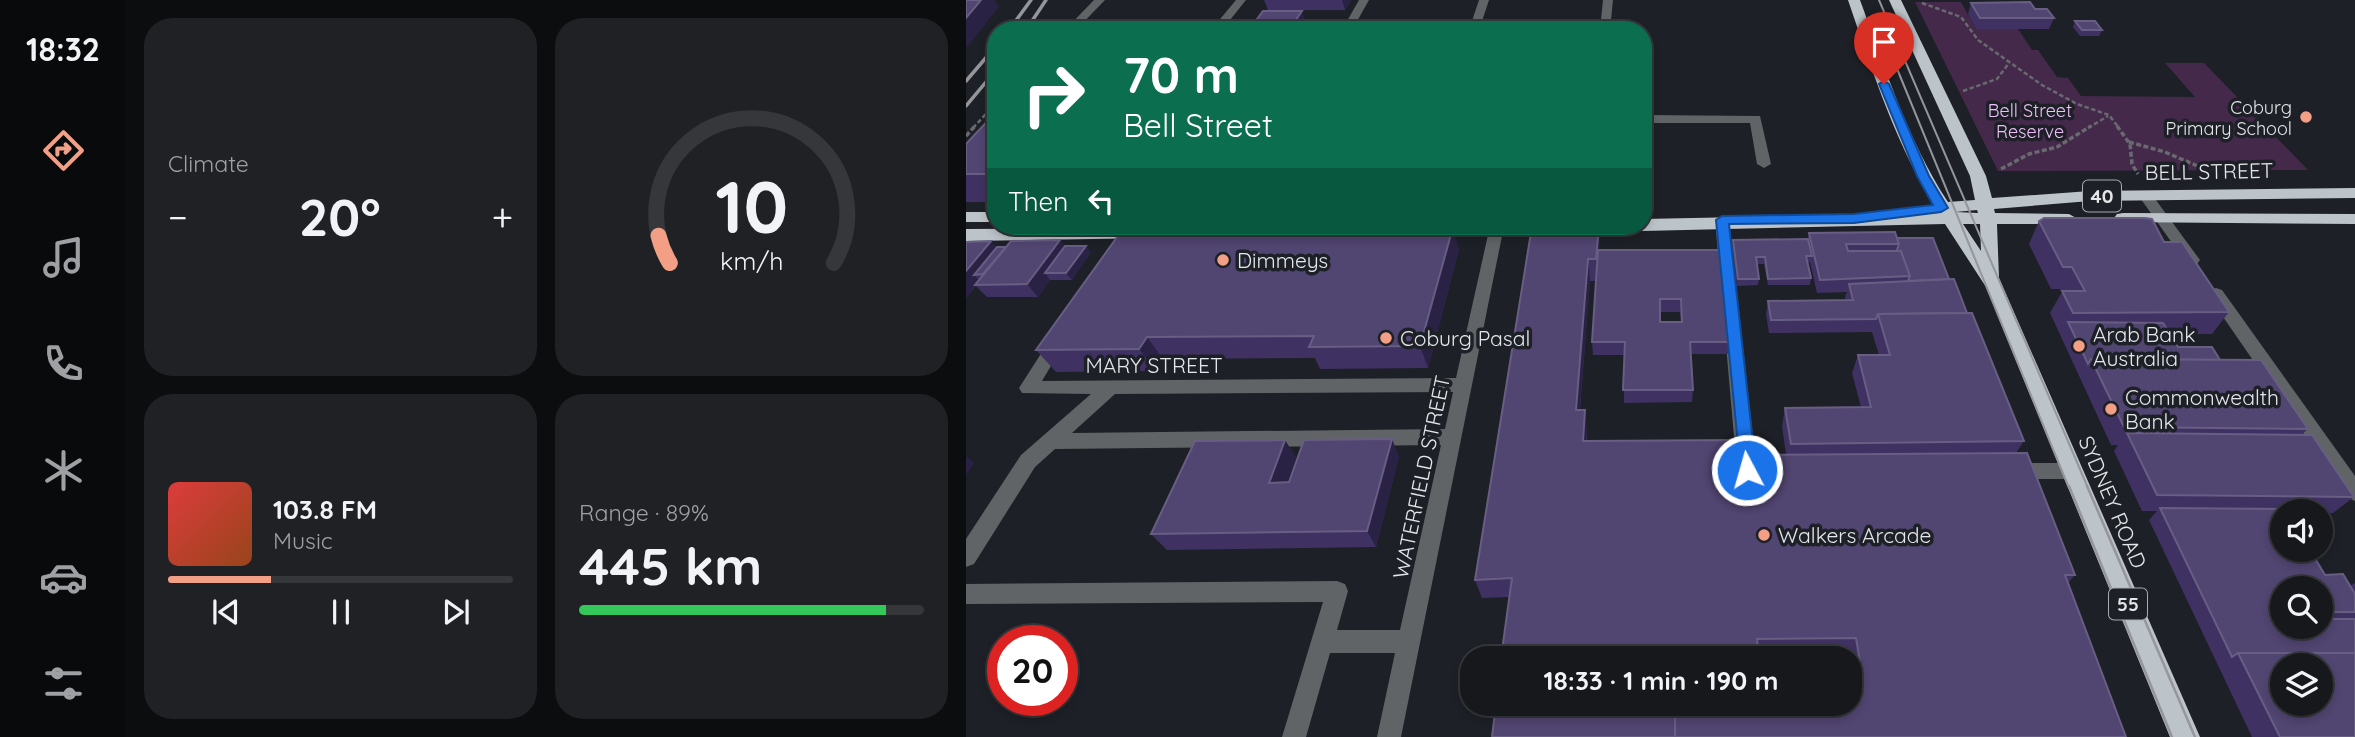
<!DOCTYPE html>
<html lang="en">
<head>
<meta charset="utf-8">
<style>
	body { margin:0; font-family:Quicksand,sans-serif; background:#1f2125; color:#f1f3f6; height:100vh; display:flex; flex-direction:column; font-size:26px; white-space:nowrap }
	* { box-sizing:border-box; margin:0 }
	p { font-size:23px; color:#9ea0a3 }
	.icon { flex:none; width:38px; height:38px; fill:none; stroke:currentColor; stroke-width:2; stroke-linecap:round; stroke-linejoin:round }
	.map { position:relative; flex:1; overflow:hidden }
	.details { display:flex; flex-direction:column; gap:18px; padding:18px; background:#0c0d0f; width:840px }
	.details>* { flex:none }
	.top-card { position:absolute; left:21px; top:21px; width:665px; height:214px; border-radius:28px; box-shadow:0 4px 10px #0003,0 0 0 2px #35373b; background:#0b6e4f; color:#fff; overflow:hidden }
	.buttons { position:absolute; left:1304px; top:499px; display:grid; gap:14px }
	.buttons a { display:grid; place-items:center; width:63px; height:63px; border-radius:50%; background:#16181c; box-shadow:0 4px 10px #0003,0 0 0 2px #35373b; font-size:35px }
	.speed { position:absolute; left:21px; top:625px; display:flex; gap:14px; font-size:35px; font-weight:700; text-align:center }
	.speed>* { display:grid; place-content:center; width:91px; height:91px; border-radius:50%; background:#16181c; box-shadow:0 4px 10px #0003,0 0 0 2px #35373b; line-height:1 }
	.speed .limit { border:10px solid #d22; background:#fff; color:#111 }
	.pin { position:absolute; display:grid; place-items:center; width:60px; height:60px; color:#fff; margin:-72px -30px; border-radius:50% 50% 50% 0; rotate:-45deg; box-shadow:0 0 7px #0007 }
	.pin .icon { rotate:45deg }
	.me { position:absolute; width:77px; margin:-38px; rotate:354deg; stroke-linejoin:round; filter:drop-shadow(0 0 5px #0008) }
	.turn { display:flex; align-items:center; gap:24px; height:147px; padding:0 21px; font-size:32px }
	.turn .icon { width:91px; height:91px; stroke-width:2.5 }
	.turn b { display:block; font-size:49px; line-height:60px }
	.then { display:flex; align-items:center; height:66px; padding:0 21px; background:#0003; gap:14px; font-size:26px }
	.big { font-size:52px; font-weight:700; line-height:1.1 }
	.details .card { flex:1; display:flex; flex-direction:column; justify-content:center; gap:10px; min-width:0; padding:0 24px; border-radius:28px; background:#1f2125 }
	.details .dial { align-items:center; gap:0 }
	.dial svg { height:182px; overflow:visible; fill:none; stroke:#35373b; stroke-width:7; stroke-linecap:round; text-anchor:middle }
	.dial text { fill:#f1f3f6; stroke:none }
	.song { display:flex; align-items:center; gap:21px }
	.cover { width:84px; height:84px; border-radius:10px; background:linear-gradient(135deg,hsl(0 70% 55%),hsl(20 70% 35%)) }
	.played { height:7px; border-radius:4px; background:linear-gradient(90deg,#f39f86 30%,#35373b 30%) }
	.keys { display:flex; justify-content:space-around; direction:ltr }
	.heat { display:flex; justify-content:space-between; align-items:center; font-size:38px; direction:ltr }
	.charge { height:10px; border-radius:5px; background:linear-gradient(90deg,#34c759 89%,#35373b 0) }
	.details .tiles { flex:1; display:grid; gap:18px; grid-template-columns:repeat(2,1fr) }
	.trip { position:absolute; left:494px; top:646px; width:402px; height:70px; border-radius:28px; background:#16181c; box-shadow:0 4px 10px #0003,0 0 0 2px #35373b; font-weight:700; line-height:70px; text-align:center }
	main { display:flex; flex:1; min-height:0 }
	.tab-bar { display:flex; flex-direction:column; width:126px; justify-content:space-around; align-items:center; background:#090a0b; color:#9ea0a3 }
	.tab-bar .icon { width:49px; height:49px }
	.tab-bar .selected { color:#f39f86 }
	.tab-bar b { font-size:32px; color:#f1f3f6 }
	.map>svg:first-child { display:block }
	.green { fill:#44294b }
	.lines { fill:none; stroke-linecap:round; stroke-linejoin:round }
	.path-far1 { stroke:#686a6f; stroke-width:2.5; stroke-dasharray:4.5 2.5; stroke-linecap:butt }
	.path { stroke:#686a6f; stroke-width:3.5; stroke-dasharray:5 2.5; stroke-linecap:butt }
	.minor { fill:#616466; fill-rule:evenodd }
	.highway { fill:#bcc4ca; fill-rule:evenodd }
	.tram-far1 { stroke:#94969b; stroke-width:2 }
	.tram { stroke:#94969b; stroke-width:2.5 }
	.rail { stroke:#94969b; stroke-width:3.5 }
	.wall { fill:#3f3262; fill-rule:evenodd }
	.shaded-wall { fill:#2a2244 }
	.building { fill:#514571; stroke:#685e84; stroke-width:2; fill-rule:evenodd }
	.route { fill:#1a73e8; stroke:#114b97; stroke-width:2 }
	.poi-dot { fill:#f39f86; stroke:#1d2026; stroke-width:2.5 }
	.labels { text-anchor:middle; dominant-baseline:central; stroke-width:7; stroke-linejoin:round; paint-order:stroke }
	.far-poi-label { font-size:18px; fill:#e4e6ea; stroke:#1d2026; text-anchor:end }
	.far-park-label { font-size:18px; fill:#eebef9; stroke:#1d2026 }
	.shield { fill:#1d2026; stroke:#a8abaf; stroke-width:2 }
	.shield-label { font-size:19px; font-weight:bold; fill:#e4e6ea }
	.street-label { font-size:21px; fill:#e4e6ea; stroke:#1d2026 }
	.poi-label { font-size:21px; fill:#e4e6ea; stroke:#1d2026; text-anchor:start }
</style>
</head>
<body>
<main>
<nav class="tab-bar">
<b>18:32</b>
<svg class="icon selected" aria-label="directions" viewBox="0 0 24 24"><path d="M12 3l9 9-9 9-9-9zM9 14v-3h6M13 9l2 2-2 2"/></svg>
<svg class="icon" aria-label="music" viewBox="0 0 24 24"><path d="M9 18V5l10-2v13"/><circle cx="6" cy="18" r="3"/><circle cx="16" cy="16" r="3"/></svg>
<svg class="icon" aria-label="phone" viewBox="0 0 24 24"><path d="M5 4h4l2 5-3 2q2 4 5 5l2-3 5 2v4C11 20 4 13 5 4z"/></svg>
<svg class="icon" aria-label="climate" viewBox="0 0 24 24"><path d="M12 3v18M4 7l16 10M4 17L20 7"/></svg>
<svg class="icon" aria-label="car" viewBox="0 0 24 24"><path d="M5 17H2v-5l4-1 3-4h7l3 4 3 1v5h-3M9 17h6M6 11h13"/><circle cx="7" cy="17" r="2"/><circle cx="17" cy="17" r="2"/></svg>
<svg class="icon" aria-label="filters" viewBox="0 0 24 24"><path d="M4 7h16M4 17h16"/><circle cx="9" cy="7" r="2"/><circle cx="15" cy="17" r="2"/></svg>
</nav>
<section class="details">
<div class="tiles">
<div class="card"><p>Climate</p>
<div class="heat"><a>−</a><b class="big">20°</b><a>+</a></div>
</div>
<div class="card dial"><svg viewBox="0 0 100 80">
<path d="M14 69A42 42 0 1 1 86 69"/>
<path d="M14 69A42 42 0 0 1 9 57" stroke="#f39f86"/>
<text x="50" y="56" font-size="32" font-weight="700">10</text>
<text x="50" y="72" font-size="11">km/h</text>
</svg></div>
<div class="card">
<div class="song"><i class="cover"></i><div><b>103.8 FM</b><p>Music</p></div></div>
<div class="played"></div>
<div class="keys"><svg class="icon" aria-label="previous" viewBox="0 0 24 24"><path d="M18 5L8 12l10 7zM5 5v14"/></svg><svg class="icon" aria-label="pause" viewBox="0 0 24 24"><path d="M8 5v14M16 5v14"/></svg><svg class="icon" aria-label="next" viewBox="0 0 24 24"><path d="M6 5l10 7-10 7zM19 5v14"/></svg></div>
</div>
<div class="card"><p>Range · 89%</p><b class="big">445 km</b><div class="charge"></div></div>
</div>
</section>
<div class="map">
<svg width="1389" height="737" viewBox="0 0 1389 737">
	<rect width="100%" height="100%" fill="#1d2026"/>
	<polygon class="green" points="949,2 995,2 1010,29 1052,29 1066,50 1072,50 1091,77 1102,78 1115,96 1229,97 1199,63 1238,63 1342,170 1032,171"/>
	<g class="lines">
		<g class="path-far1">
			<polyline points="956,3 995,17 1012,40 1076,85 1111,104 1143,115 1153,128"/>
			<polyline points="997,91 1031,79 1043,63"/>
			<polyline points="7,128 30,103"/>
			<polyline points="1122,128 1142,116"/>
		</g>
		<g class="path">
			<polyline points="1151,126 1164,144 1166,164 1172,174"/>
			<polyline points="0,136 9,126"/>
			<polyline points="1163,142 1199,152 1243,171"/>
			<polyline points="1035,169 1063,154 1091,147 1125,126"/>
		</g>
		<g class="minor">
			<polygon points="128,0 139,0 110,30 99,30"/>
			<polygon points="270,0 280,0 256,30 245,30"/>
			<polygon points="393,0 403,0 386,30 376,30"/>
			<polygon points="513,0 523,0 513,30 503,30"/>
			<polygon points="637,0 647,0 644,30 634,30"/>
			<polygon points="677,115 794,116 805,164 798,168 791,164 784,123 677,123"/>
			<polygon points="1179,191 1184,192 1231,256 1234,260 1231,264 1221,264 1172,195"/>
			<polygon points="756,215 763,220 790,463 797,470 794,476 787,478 774,476 771,470 749,220"/>
			<path d="M524 226H538L435 737H411L429 653H364L340 737H316L357 602 0 604V584L371 581 379 584 382 591 371 630H434L475 445 89 449 69 467 8 564 0 567V539L55 455 125 394 56 393 53 388 85 338H97L99 342 76 381 490 378ZM487 392 479 429 106 433 149 394Z"/>
			<polygon points="1250,288 1256,290 1389,476 1389,501 1382,498 1244,298 1242,294 1244,290"/>
			<polygon points="1046,463 1105,463 1112,465 1115,471 1112,477 1105,479 1046,479 1039,477 1036,471 1039,465"/>
		</g>
		<g class="highway">
			<path d="M882 0H894C919 68 942 141 982 202L1009 200 1004 176 923 0H935L1020 176 1026 198 1124 191 1389 188V198L1124 201 1028 209 1029 213 1103 214 1112 219 1103 224H1031L1033 278 1234 737H1204L1020 287 979 224 677 231 669 226H677V219L973 213C931 148 907 73 882 0ZM1011 210 1012 213 989 212ZM997 224H1014L1015 251Z"/>
			<rect x="0" y="212" width="30" height="10"/>
			<polygon points="1157,213 1389,214 1389,224 1151,222 1148,218 1151,214"/>
			<polygon points="458,226 662,226 653,232 459,237 450,231"/>
			<polygon points="182,228 188,230 191,234 188,238 0,241 0,229"/>
		</g>
		<g class="tram-far1">
			<polyline points="913,0 1122,488"/>
			<polyline points="925,54 1103,488"/>
		</g>
		<g class="tram">
			<polyline points="1103,486 1206,737"/>
			<polyline points="1121,486 1229,737"/>
		</g>
		<g class="rail">
			<polyline points="43,30 65,0"/>
			<polyline points="60,30 80,0"/>
			<polyline points="0,81 30,46"/>
			<polyline points="0,106 30,70"/>
		</g>
	</g>
	<g class="wall">
		<polygon points="298,0 385,0 379,10 302,10"/>
		<polygon points="1005,3 1069,9 1088,18 1083,29 1010,29 1002,14"/>
		<polygon points="1109,21 1136,30 1133,36 1114,36 1107,27"/>
		<polygon points="30,112 30,202 0,202 0,144"/>
		<path d="M1073 221 1198 242 1263 312 1246 334H1204L1212 347 1254 360 1342 429 1335 435 1388 497 1367 513H1354V511H1316L1359 575 1384 586 1389 583V737H1286L1183 520 1191 511H1176L1148 451 1152 445H1145L1084 313 1096 292 1094 289H1085L1063 244ZM1316 588H1354V626H1316Z"/>
		<path d="M566 226 634 250H756L765 342 764 354H725L727 390 726 402 658 403V355H627L626 342 630 281H624L614 410 621 431V441L778 455 820 454 816 426 819 408 895 407 886 373 892 355H913L906 332 803 333 800 314 802 301 880 300 879 297 881 292 851 293 844 262H842L845 278 844 285H802L798 264H791L793 279 792 285 771 286 766 247 767 240 842 239 843 233 931 238 983 279 1001 313 1058 441 1050 453 1109 575 1102 583 884 704V658H882L881 655 793 656 543 597 516 598 509 580ZM694 312H714L715 322H694Z"/>
		<polygon points="0,242 31,247 99,246 125,252 106,280 84,280 72,297 21,297 10,286 0,298"/>
		<polygon points="493,249 462,368 354,369 349,358 197,359 190,371 90,372 70,350"/>
		<polygon points="433,456 410,547 201,550 185,534 330,457 321,482"/>
	</g>
	<g class="shaded-wall">
		<polygon points="15,0 28,0 33,7 0,48 0,18"/>
		<polygon points="376,0 385,0 379,10"/>
		<polygon points="336,11 340,22 335,30 323,30"/>
		<polygon points="633,226 634,248 632,281 630,259"/>
		<polygon points="487,227 493,249 462,368 454,346"/>
		<polygon points="94,240 104,253 79,273 84,280 72,297 61,284"/>
		<polygon points="25,241 36,254 8,275 14,281 9,285 10,286 0,298 0,271"/>
		<polygon points="120,246 125,252 106,280 100,273"/>
		<polygon points="622,259 624,281 612,431 610,410"/>
		<polygon points="181,337 197,359 190,371 173,349"/>
		<polygon points="619,410 621,431 619,462 617,441"/>
		<polygon points="426,439 433,456 410,547 401,531"/>
		<polygon points="319,440 330,457 315,499 303,483"/>
		<polygon points="0,456 8,463 0,475"/>
	</g>
	<g class="building">
		<polygon points="0,0 15,0 0,18"/>
		<polygon points="1064,2 1069,9 1081,9 1088,18 1014,18 1005,3"/>
		<polygon points="297,11 336,11 323,30 283,30"/>
		<polygon points="1109,21 1129,21 1136,30 1116,30"/>
		<polygon points="30,112 30,174 0,174 0,144"/>
		<polygon points="1078,218 1179,218 1186,219 1198,242 1216,242 1263,312 1107,313 1096,291 1119,291 1106,267 1097,267 1073,221"/>
		<polygon points="159,226 485,226 487,227 454,346 343,347 348,336 181,337 173,349 70,350"/>
		<polygon points="566,226 633,226 630,259 622,259 610,410 619,410 617,441 777,440 778,455 1061,453 1109,575 1099,575 1160,737 709,737 709,704 884,704 884,668 895,668 890,638 791,639 793,658 535,658 546,578 509,580"/>
		<polygon points="929,232 933,244 880,244 882,251 935,251 944,276 854,280 843,233"/>
		<polygon points="931,238 967,238 983,279 942,281 944,276 935,251 931,251 931,250 933,244"/>
		<polygon points="842,239 846,256 840,256 845,278 802,279 799,257 790,257 793,279 772,279 767,240"/>
		<polygon points="94,240 61,284 9,285 45,241"/>
		<polygon points="25,241 0,271 0,242"/>
		<polygon points="99,246 120,246 100,273 79,273"/>
		<polygon points="31,247 40,247 17,274 8,275"/>
		<path d="M632 250H756L765 342H724L727 390H657L659 342H626ZM694 299H715L716 322H694Z"/>
		<polygon points="988,279 1001,313 912,314 910,319 805,320 802,301 887,300 883,284"/>
		<polygon points="1006,313 1058,441 825,444 819,408 905,407 892,355 924,355 912,314"/>
		<polygon points="1102,322 1197,323 1212,347 1246,347 1254,360 1125,359 1122,364"/>
		<polygon points="1125,359 1295,360 1342,429 1158,427"/>
		<polygon points="1161,433 1346,435 1388,497 1191,495"/>
		<polygon points="426,439 401,531 185,534 229,441 319,440 303,483 323,482 338,440"/>
		<polygon points="1194,508 1319,509 1320,511 1316,511 1316,550 1344,550 1359,575 1377,574 1389,594 1389,612 1354,612 1354,588 1316,588 1316,626 1354,626 1354,619 1389,619 1389,653 1272,653 1266,657"/>
		<path d="M1272 653H1389V737H1314ZM1316 665H1354V704H1316Z"/>
		<polygon points="530,704 709,704 709,737 526,737"/>
	</g>
	<polygon class="route" points="918,81 923,84 963,176 982,208 975,212 888,223 763,224 790,470 781,477 775,475 750,220 756,216 888,214 967,205 951,176 913,84"/>
	<g class="poi-dot">
		<circle cx="1340" cy="117" r="7"/>
		<circle cx="257" cy="260" r="7"/>
		<circle cx="420" cy="338" r="7"/>
		<circle cx="1113" cy="346" r="7"/>
		<circle cx="1145" cy="409" r="7"/>
		<circle cx="798" cy="535" r="7"/>
	</g>
	<g class="labels">
		<g class="far-poi-label">
			<text x="1326" y="107">Coburg<tspan x="1326" dy="21">Primary School</tspan></text>
		</g>
		<g class="far-park-label">
			<text x="1064" y="110">Bell Street<tspan x="1064" dy="21">Reserve</tspan></text>
		</g>
		<g class="shield">
			<rect x="1117" y="180.5" width="38" height="31" rx="5"/>
			<rect x="1143" y="588.5" width="38" height="31" rx="5"/>
		</g>
		<g class="shield-label">
			<text x="1136" y="196">40</text>
			<text x="1162" y="604">55</text>
		</g>
		<g class="street-label">
			<text transform="translate(1243 171) rotate(-1)">BELL STREET</text>
			<text x="188" y="365">MARY STREET</text>
			<text transform="translate(455 477) rotate(-78)">WATERFIELD STREET</text>
			<text transform="translate(1147 502) rotate(67)">SYDNEY ROAD</text>
		</g>
		<g class="poi-label">
			<text x="271" y="260">Dimmeys</text>
			<text x="1127" y="334">Arab Bank<tspan x="1127" dy="24">Australia</tspan></text>
			<text x="434" y="338">Coburg Pasal</text>
			<text x="1159" y="397">Commonwealth<tspan x="1159" dy="24">Bank</tspan></text>
			<text x="812" y="535">Walkers Arcade</text>
		</g>
	</g>
</svg>
<div class="buttons">
<a><svg class="icon" aria-label="sound" viewBox="0 0 24 24"><path d="M4 9h4l5-4v14l-5-4H4zM17 9q2 3 0 6"/></svg></a>
<a><svg class="icon" aria-label="search" viewBox="0 0 24 24"><circle cx="10" cy="10" r="6"/><path d="M15 15l6 6"/></svg></a>
<a><svg class="icon" aria-label="layers" viewBox="0 0 24 24"><path d="M12 4l9 5-9 5-9-5zM3 14l9 5 9-5"/></svg></a>
</div>
<div class="speed"><div class="limit">20</div></div>
<div class="pin" style="left:918px;top:84px;background:#d93025"><svg class="icon" aria-label="arrive" viewBox="0 0 24 24"><path d="M6 21V4h12l-3 4 3 4H6"/></svg></div>
<svg class="me" style="left:781px;top:470px" viewBox="-20 -20 40 40"><circle r="17" fill="#1a73e8" stroke="#fff" stroke-width="3"/><path d="M0-11L8 9 0 5-8 9z" fill="#fff"/></svg>
<div class="trip">18:33 · 1 min · 190 m</div>
<div class="top-card">
<div class="turn"><svg class="icon" aria-label="right" viewBox="0 0 24 24"><path d="M7 20v-9h11M14 6l5 5-5 5"/></svg><div><b>70 m</b>Bell Street</div></div>
<div class="then">Then<svg class="icon" aria-label="left" viewBox="0 0 24 24"><path d="M17 20v-9H6M10 6l-5 5 5 5"/></svg></div>
</div>
</div>
</main>
</body>
</html>
